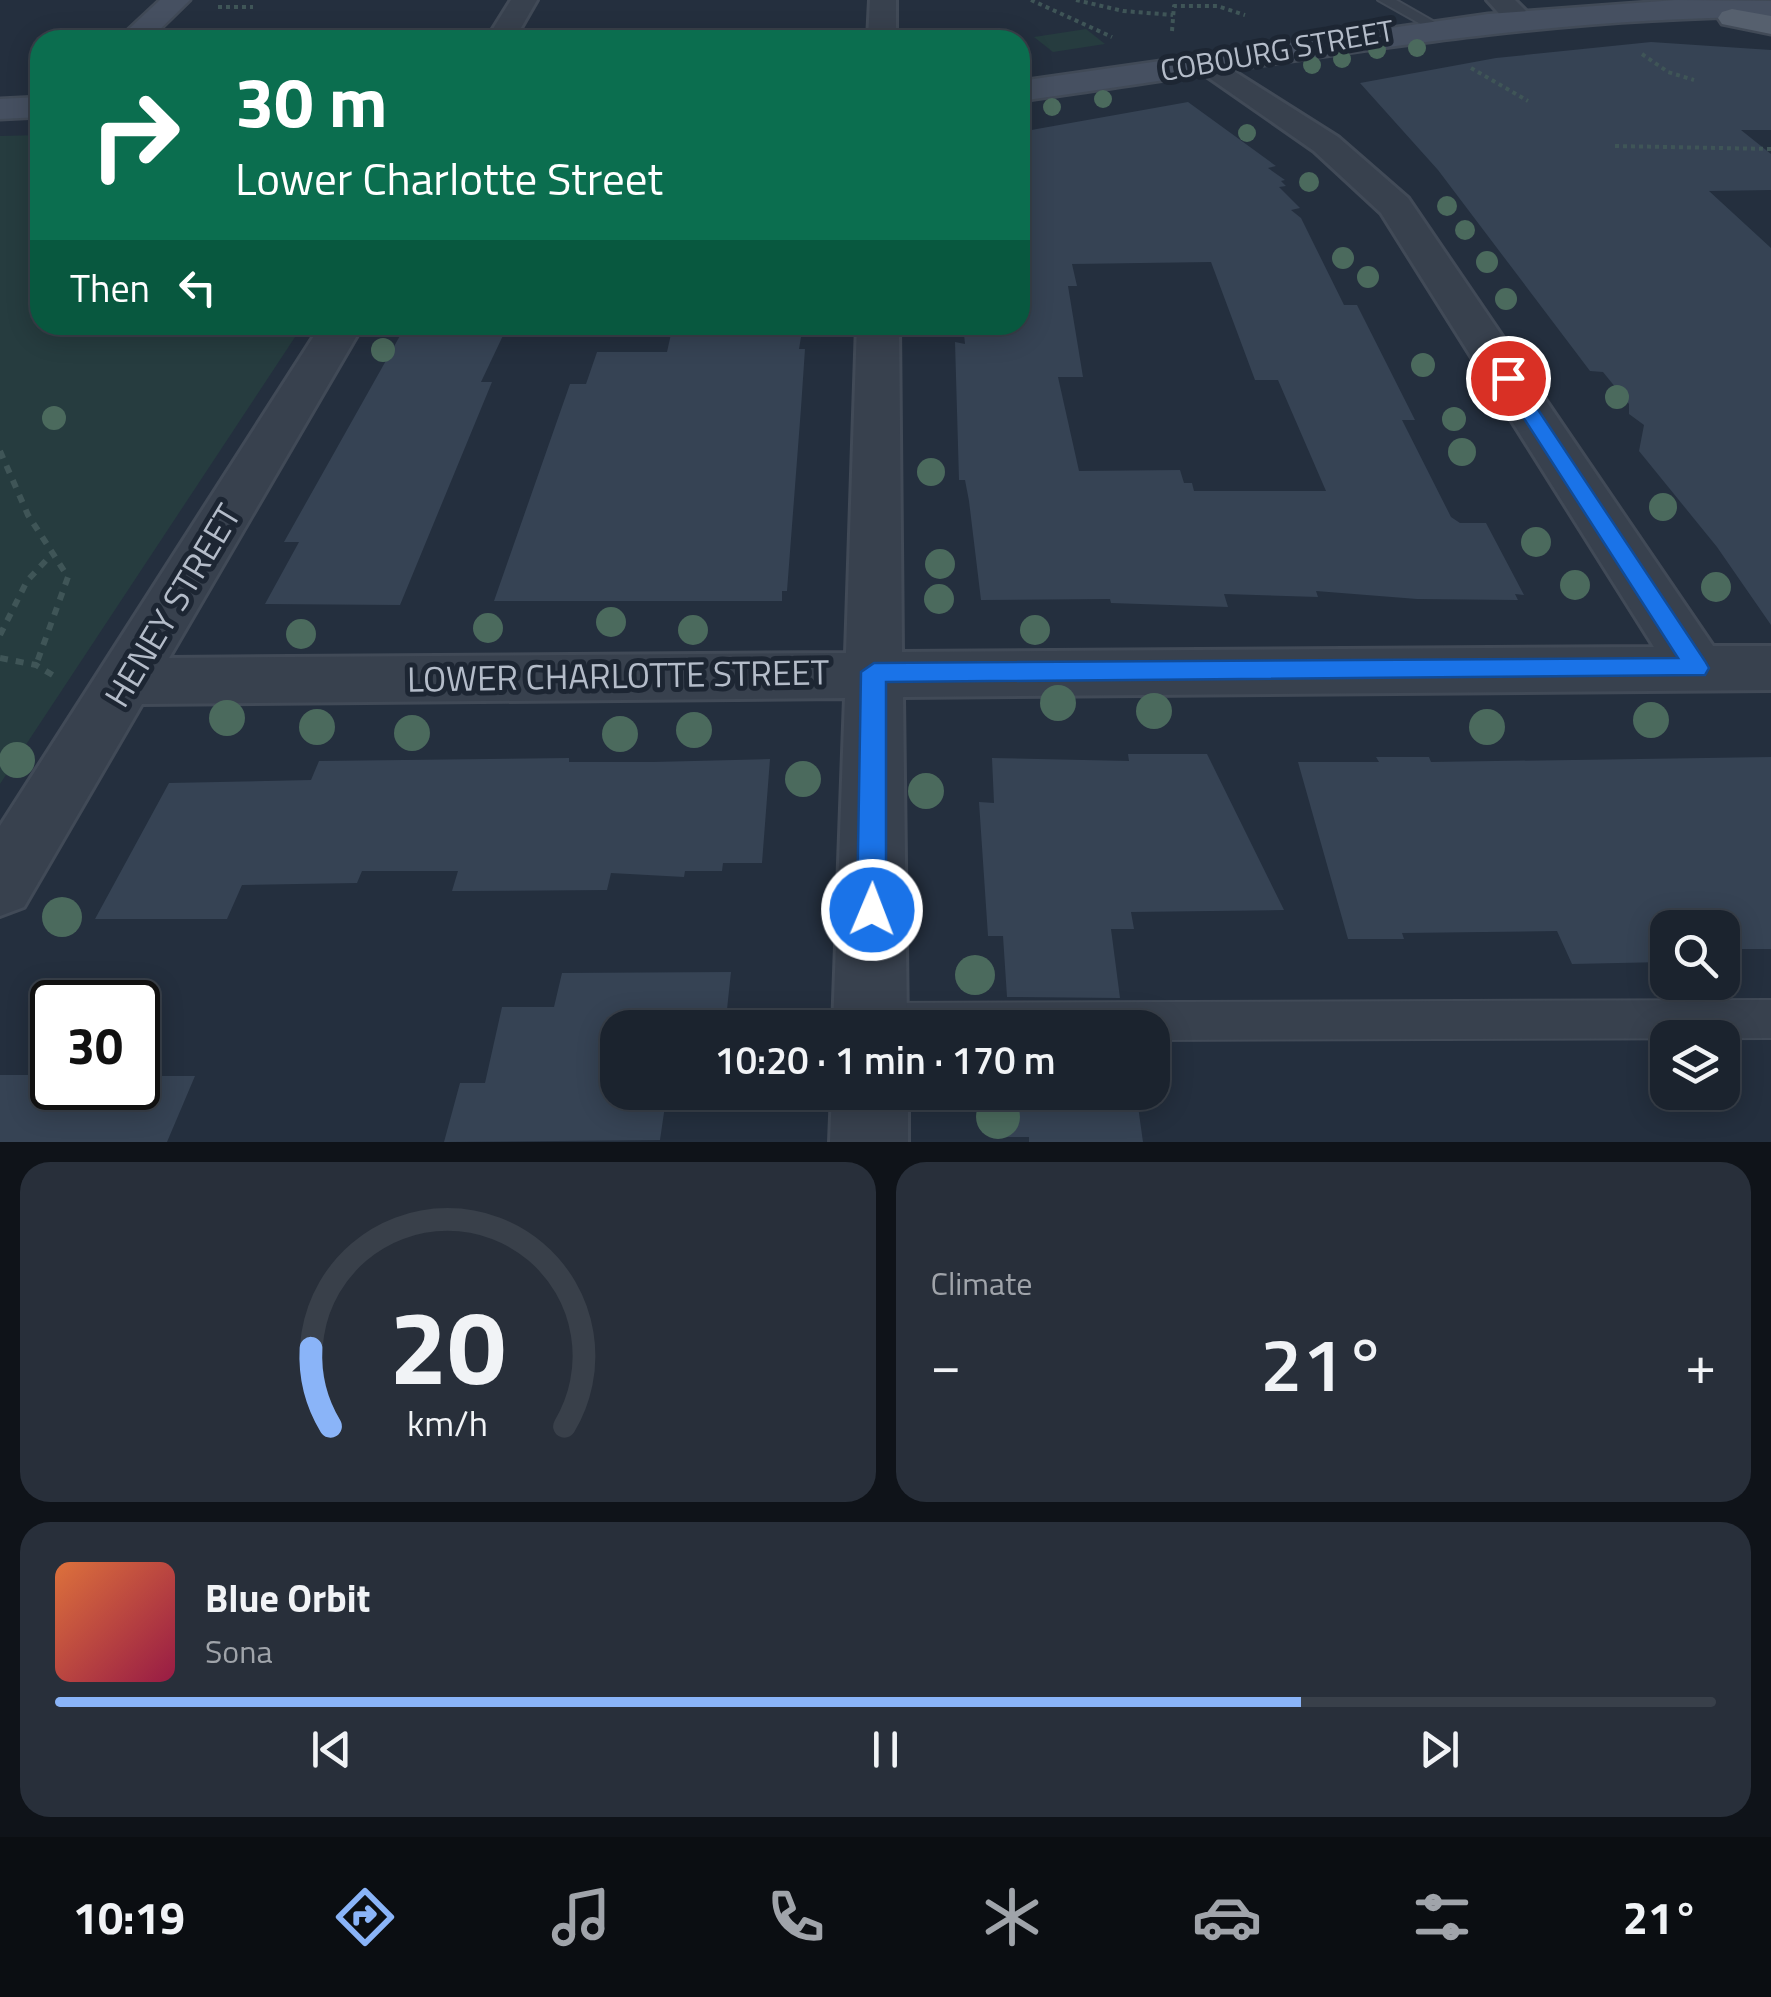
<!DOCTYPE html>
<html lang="en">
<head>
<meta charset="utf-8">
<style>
	body { margin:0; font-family:"Titillium Web",sans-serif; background:#282f3a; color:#f1f3f6; height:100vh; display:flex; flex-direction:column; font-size:38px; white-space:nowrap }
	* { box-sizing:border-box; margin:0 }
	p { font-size:32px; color:#a0a4aa }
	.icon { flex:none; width:55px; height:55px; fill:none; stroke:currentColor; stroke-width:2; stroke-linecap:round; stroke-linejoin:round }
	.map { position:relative; height:1142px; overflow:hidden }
	.sheet { display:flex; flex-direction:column; gap:20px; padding:20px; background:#0f1319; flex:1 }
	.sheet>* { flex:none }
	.guide { position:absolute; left:30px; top:30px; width:1000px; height:305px; border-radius:30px; box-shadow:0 5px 25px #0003,0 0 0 2px #39404a; background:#0b6e4f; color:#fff; overflow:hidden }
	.fabs { position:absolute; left:1650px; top:910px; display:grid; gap:20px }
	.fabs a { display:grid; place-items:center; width:90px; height:90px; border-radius:20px; background:#1b232e; box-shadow:0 5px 25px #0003,0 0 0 2px #39404a; font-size:50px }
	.speed { position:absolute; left:30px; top:980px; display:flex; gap:20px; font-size:50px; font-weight:700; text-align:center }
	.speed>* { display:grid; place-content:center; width:130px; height:130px; border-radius:50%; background:#1b232e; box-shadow:0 5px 25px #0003,0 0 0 2px #39404a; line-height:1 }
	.speed .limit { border:5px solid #111; border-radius:15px; background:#fff; color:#111 }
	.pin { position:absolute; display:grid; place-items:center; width:85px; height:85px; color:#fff; margin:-42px; border:5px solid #fff; border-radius:50%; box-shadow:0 2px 10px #0007 }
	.me { position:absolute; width:110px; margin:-55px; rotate:1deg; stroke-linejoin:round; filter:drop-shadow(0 0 8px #0008) }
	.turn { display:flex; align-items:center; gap:35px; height:210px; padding:0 40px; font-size:45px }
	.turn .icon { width:130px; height:130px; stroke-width:2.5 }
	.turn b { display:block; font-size:70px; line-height:85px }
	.then { display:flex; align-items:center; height:95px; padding:0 40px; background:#0003; gap:20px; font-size:38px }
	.big { font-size:75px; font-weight:600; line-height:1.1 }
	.sheet .card { flex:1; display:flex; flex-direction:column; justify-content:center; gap:15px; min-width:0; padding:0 35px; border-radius:30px; background:#282f3a }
	.sheet .dial { align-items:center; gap:0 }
	.dial svg { height:260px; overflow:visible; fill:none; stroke:#39404a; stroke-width:7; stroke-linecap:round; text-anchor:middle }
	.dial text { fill:#f1f3f6; stroke:none }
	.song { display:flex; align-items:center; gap:30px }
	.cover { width:120px; height:120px; border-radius:15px; background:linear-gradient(135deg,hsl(20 70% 55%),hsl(340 70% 35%)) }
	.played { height:10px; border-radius:5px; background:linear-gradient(90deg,#8ab4f8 75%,#39404a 75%) }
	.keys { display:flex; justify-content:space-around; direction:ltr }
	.heat { display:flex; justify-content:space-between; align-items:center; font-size:55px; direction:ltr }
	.sheet .tiles { flex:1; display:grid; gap:20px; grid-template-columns:1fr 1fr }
	.card:last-child { grid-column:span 2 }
	.trip { position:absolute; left:600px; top:1010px; width:570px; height:100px; border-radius:30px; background:#1b232e; box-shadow:0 5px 25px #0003,0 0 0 2px #39404a; font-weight:600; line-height:100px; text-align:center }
	.tabs { display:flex; height:160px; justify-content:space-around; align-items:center; background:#0b0e12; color:#a0a4aa }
	.tabs .icon { width:70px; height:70px }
	.tabs .active { color:#8ab4f8 }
	.tabs b { font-size:45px; color:#f1f3f6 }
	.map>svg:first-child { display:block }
	.green { fill:#263c3f }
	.building { fill:#364354; fill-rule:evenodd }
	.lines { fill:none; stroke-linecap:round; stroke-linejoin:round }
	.lane-casing { stroke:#414a57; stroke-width:4 }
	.street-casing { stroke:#414a57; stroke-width:6 }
	.secondary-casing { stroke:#414a57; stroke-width:5 }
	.primary-casing { stroke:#414a57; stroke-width:5 }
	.path-far1 { stroke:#3f5557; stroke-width:4; stroke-dasharray:4 4; stroke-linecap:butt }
	.path { stroke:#3f5557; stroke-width:6; stroke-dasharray:8 8; stroke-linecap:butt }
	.lane { fill:#38414e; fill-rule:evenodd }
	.street { fill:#38414e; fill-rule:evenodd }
	.secondary { fill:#465061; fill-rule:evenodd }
	.primary { fill:#56606e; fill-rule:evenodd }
	.tree { fill:#4b6a5d }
	.route { fill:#1a73e8; stroke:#114b97; stroke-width:2.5 }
	.labels { text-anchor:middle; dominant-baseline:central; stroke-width:10; stroke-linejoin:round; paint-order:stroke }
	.far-street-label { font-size:30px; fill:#b4bcc9; stroke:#1d2633 }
	.street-label { font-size:35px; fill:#b4bcc9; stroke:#1d2633 }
</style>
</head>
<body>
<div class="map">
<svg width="1771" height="1142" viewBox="0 0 1771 1142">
	<rect width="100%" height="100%" fill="#242f3e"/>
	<g class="green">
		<polygon points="1086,29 1105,44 1053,52 1034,37"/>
		<polygon points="40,135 40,325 303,325 0,784 0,136"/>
	</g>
	<g class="building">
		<polygon points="1651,42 1771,50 1771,130 1741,130 1771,154 1771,190 1709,191 1771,248 1771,625 1717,547 1639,451 1644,425 1629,414 1629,404 1603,372 1590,371 1438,170 1360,83 1496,58"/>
		<path d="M1188 102 1276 166 1268 168 1285 180 1281 181 1286 186 1279 187 1300 208 1291 210 1301 218 1344 305H1357L1415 420H1402L1451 517 1460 523H1486L1524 595 1515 594 1518 600 1417 599 1316 591 1318 597 1224 594 1228 607 1111 603 1110 599 981 600 969 501 965 480H959L955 342 965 344 963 325H1020V132ZM1211 262 1255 380H1278L1326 491H1194L1192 483H1184L1180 470 1079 471 1058 377H1083L1068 286H1077L1072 264Z"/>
		<polygon points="406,325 508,325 481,382 492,382 400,605 265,604 299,542 284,542"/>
		<polygon points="673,325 803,325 799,349 805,349 801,408 787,591 782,591 782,601 494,601 570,384 586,384 597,352 667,352"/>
		<polygon points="1128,754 1207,754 1284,910 1131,912 1134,929 1111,929 1120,998 1007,997 1003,936 988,936 979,802 994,803 992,758 1129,761"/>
		<polygon points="1376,757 1429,757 1431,762 1771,757 1771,949 1722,949 1722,928 1668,928 1668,950 1659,950 1665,962 1572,964 1557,931 1402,933 1404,939 1348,939 1298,762 1379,762"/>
		<polygon points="569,758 569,762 653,762 770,759 762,863 723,863 722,871 685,871 684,877 611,873 607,890 452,891 458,871 362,871 357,883 242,885 227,919 95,919 169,783 311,780 319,761"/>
		<polygon points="731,972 725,1028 618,1028 618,1092 667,1092 660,1140 444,1142 460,1083 485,1083 502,1007 554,1007 562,973"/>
		<polygon points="0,1075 52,1075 52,1088 138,1088 138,1076 195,1076 167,1142 0,1142"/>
		<polygon points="1004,1092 1136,1092 1143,1142 1029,1142 1029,1137 1006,1137"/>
	</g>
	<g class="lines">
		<defs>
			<g id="lane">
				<polygon points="1378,0 1396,0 1438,24 1426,27"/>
				<polygon points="1771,1000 1771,1038 1152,1040 1152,1028 855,1028 853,1022 858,1008 872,1003"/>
			</g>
			<g id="street">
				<polygon points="511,0 537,0 514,40 486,40"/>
				<polygon points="870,0 896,0 896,40 868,40"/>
				<polygon points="1487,0 1515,0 1529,14 1525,20 1505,20"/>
				<polygon points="1205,53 1338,137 1408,198 1713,646 1771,646 1771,690 903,697 907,1028 833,1028 845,698 142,704 24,907 0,916 0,826 321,325 363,325 169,658 846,653 857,325 899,325 902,652 1654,647 1381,213 1314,151 1195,68 1190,62"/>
				<polygon points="832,1092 908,1092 908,1142 830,1142"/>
			</g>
			<g id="secondary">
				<polygon points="160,0 190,0 149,40 117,40"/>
				<path d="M1676 0 1771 1V17C1517 17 1271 67 1020 101V81L1488 14Z"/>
				<polygon points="40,97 40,117 0,119 0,99"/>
			</g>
			<polygon id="primary" points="1732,9 1771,16 1771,34 1722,24 1718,18 1722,12"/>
		</defs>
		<use href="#lane" class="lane-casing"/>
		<use href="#street" class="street-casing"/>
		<use href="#secondary" class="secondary-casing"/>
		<use href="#primary" class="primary-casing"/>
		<g class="path-far1">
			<polyline points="1031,0 1112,37"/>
			<polyline points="1076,0 1123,11 1173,15"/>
			<polyline points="218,7 253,7"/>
			<polyline points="1172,31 1174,6 1217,6 1245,15"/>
			<polyline points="1642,54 1668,72 1694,80"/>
			<polyline points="1471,68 1528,101"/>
			<polyline points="1615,146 1771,149"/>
		</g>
		<g class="path">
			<polyline points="0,451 28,515 68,577 36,665"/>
			<polyline points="0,635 27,581 50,556"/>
			<polyline points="0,658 36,665 59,679"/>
		</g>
		<use href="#lane" class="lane"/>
		<use href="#street" class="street"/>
		<use href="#secondary" class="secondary"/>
		<use href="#primary" class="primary"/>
	</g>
	<g class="tree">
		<circle cx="1417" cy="48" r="9"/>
		<circle cx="1377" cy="50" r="9"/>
		<circle cx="1342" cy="59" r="9"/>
		<circle cx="1312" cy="65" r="9"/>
		<circle cx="1103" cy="99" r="9"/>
		<circle cx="1052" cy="107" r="9"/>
		<circle cx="1247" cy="133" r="9"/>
		<circle cx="1309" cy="182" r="10"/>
		<circle cx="1447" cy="206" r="10"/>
		<circle cx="1465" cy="230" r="10"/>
		<circle cx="1343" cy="258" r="11"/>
		<circle cx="1487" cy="262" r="11"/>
		<circle cx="1368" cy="277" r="11"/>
		<circle cx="1506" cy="299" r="11"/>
		<circle cx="383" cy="350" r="12"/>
		<circle cx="1423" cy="365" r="12"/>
		<circle cx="1617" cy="397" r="12"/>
		<circle cx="54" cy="418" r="12"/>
		<circle cx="1454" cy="419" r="12"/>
		<circle cx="1462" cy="452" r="14"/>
		<circle cx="931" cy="472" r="14"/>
		<circle cx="1663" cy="507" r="14"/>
		<circle cx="1536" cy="542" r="15"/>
		<circle cx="940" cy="564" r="15"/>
		<circle cx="1575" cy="585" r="15"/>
		<circle cx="1716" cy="587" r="15"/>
		<circle cx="939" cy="599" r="15"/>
		<circle cx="611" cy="622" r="15"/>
		<circle cx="488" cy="628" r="15"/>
		<circle cx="693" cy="630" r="15"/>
		<circle cx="1035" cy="630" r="15"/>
		<circle cx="301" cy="634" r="15"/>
		<circle cx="1058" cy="703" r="18"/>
		<circle cx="1154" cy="711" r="18"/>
		<circle cx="227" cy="718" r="18"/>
		<circle cx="1651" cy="720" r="18"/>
		<circle cx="317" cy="727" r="18"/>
		<circle cx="1487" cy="727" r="18"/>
		<circle cx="694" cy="730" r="18"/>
		<circle cx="412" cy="733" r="18"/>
		<circle cx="620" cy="734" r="18"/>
		<circle cx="17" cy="760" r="18"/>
		<circle cx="803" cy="779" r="18"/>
		<circle cx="926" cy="791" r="18"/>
		<circle cx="62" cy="917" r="20"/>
		<circle cx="975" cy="975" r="20"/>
		<circle cx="998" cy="1117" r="22"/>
	</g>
	<polygon class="route" points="1501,373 1517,378 1705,661 1709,668 1705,675 886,682 886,910 882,920 872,924 861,920 857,910 861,672 874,663 1678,658 1498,378"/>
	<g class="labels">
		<g class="far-street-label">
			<text transform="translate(1277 50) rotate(-10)">COBOURG STREET</text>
		</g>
		<g class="street-label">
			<text transform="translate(172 605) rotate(-59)">HENEY STREET</text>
			<text transform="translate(618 675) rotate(-1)">LOWER CHARLOTTE STREET</text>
		</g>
	</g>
</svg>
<div class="fabs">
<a><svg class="icon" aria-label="search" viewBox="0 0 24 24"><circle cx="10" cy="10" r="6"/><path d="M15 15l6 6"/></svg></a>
<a><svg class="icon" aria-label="layers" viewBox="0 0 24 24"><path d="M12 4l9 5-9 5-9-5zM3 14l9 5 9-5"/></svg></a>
</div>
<div class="speed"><div class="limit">30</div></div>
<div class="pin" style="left:1508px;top:378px;background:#d93025"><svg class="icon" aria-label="arrive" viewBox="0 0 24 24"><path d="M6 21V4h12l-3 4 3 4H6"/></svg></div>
<svg class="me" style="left:872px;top:910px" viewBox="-20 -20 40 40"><circle r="17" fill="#1a73e8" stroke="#fff" stroke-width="3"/><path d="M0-11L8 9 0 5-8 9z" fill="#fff"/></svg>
<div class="trip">10:20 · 1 min · 170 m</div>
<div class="guide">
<div class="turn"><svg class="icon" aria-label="right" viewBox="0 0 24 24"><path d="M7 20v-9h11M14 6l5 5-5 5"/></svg><div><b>30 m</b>Lower Charlotte Street</div></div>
<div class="then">Then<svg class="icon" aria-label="left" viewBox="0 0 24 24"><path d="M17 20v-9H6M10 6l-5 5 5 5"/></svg></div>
</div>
</div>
<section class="sheet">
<div class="tiles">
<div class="card dial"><svg viewBox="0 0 100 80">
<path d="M14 69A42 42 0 1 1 86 69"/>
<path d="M14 69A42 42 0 0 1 8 45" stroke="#8ab4f8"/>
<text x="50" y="56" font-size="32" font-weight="700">20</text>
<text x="50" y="72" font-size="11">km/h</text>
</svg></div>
<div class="card"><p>Climate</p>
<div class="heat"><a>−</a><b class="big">21°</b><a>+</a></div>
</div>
<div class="card">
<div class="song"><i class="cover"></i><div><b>Blue Orbit</b><p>Sona</p></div></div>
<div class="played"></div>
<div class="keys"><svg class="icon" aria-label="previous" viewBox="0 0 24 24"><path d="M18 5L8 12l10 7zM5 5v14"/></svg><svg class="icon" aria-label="pause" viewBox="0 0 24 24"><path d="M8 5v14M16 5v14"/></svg><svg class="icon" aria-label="next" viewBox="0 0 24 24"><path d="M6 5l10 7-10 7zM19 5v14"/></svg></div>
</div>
</div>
</section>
<nav class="tabs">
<b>10:19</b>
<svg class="icon active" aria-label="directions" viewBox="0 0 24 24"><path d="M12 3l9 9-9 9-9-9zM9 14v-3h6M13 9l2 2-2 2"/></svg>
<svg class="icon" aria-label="music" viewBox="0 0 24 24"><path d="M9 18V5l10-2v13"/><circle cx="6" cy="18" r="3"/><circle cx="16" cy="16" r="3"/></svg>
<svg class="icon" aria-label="phone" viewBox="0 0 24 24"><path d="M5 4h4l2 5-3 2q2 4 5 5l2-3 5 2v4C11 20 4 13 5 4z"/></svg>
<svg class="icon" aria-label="climate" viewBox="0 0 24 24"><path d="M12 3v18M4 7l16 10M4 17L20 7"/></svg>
<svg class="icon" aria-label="car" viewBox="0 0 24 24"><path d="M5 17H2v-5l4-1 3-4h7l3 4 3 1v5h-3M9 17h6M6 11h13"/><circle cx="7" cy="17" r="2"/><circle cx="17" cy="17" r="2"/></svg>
<svg class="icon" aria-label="filters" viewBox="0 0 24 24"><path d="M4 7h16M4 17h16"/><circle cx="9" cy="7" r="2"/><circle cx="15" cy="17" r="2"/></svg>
<b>21°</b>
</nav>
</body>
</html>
